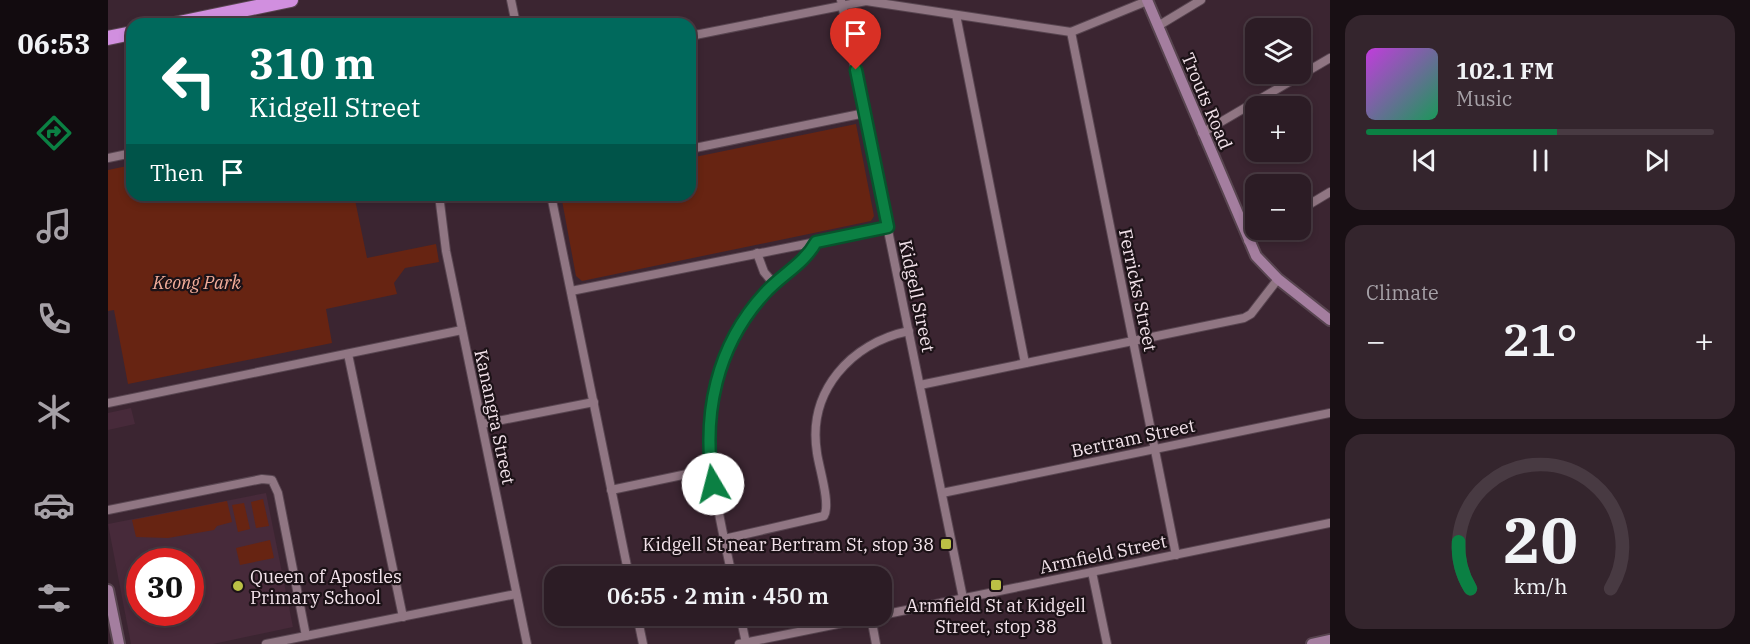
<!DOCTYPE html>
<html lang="en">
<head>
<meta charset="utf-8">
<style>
	body { margin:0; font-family:"IBM Plex Serif",serif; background:#34252d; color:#f1f3f6; height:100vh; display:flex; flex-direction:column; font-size:22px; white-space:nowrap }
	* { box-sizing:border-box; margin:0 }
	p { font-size:20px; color:#a6a1a7 }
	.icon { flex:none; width:33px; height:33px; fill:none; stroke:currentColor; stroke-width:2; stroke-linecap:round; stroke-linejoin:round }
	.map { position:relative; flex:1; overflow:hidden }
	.drawer { display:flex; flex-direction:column; gap:15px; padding:15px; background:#180f14; width:420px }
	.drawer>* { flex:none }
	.top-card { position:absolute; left:18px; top:18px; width:570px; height:183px; border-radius:18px; box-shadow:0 3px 9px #0003,0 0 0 2px #483a42; background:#00695c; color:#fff; overflow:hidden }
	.controls { position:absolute; left:1137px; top:18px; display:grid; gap:12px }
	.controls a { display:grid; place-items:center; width:66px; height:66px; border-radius:12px; background:#2c1c25; box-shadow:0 3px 9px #0003,0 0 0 2px #483a42; font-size:30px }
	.speed { position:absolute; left:18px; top:548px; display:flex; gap:12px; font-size:30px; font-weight:700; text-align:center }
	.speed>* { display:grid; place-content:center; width:78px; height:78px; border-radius:50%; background:#2c1c25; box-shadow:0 3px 9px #0003,0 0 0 2px #483a42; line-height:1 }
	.speed .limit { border:9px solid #d22; background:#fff; color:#111 }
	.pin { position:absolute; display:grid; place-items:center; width:51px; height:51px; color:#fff; margin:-62px -26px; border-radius:50% 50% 50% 0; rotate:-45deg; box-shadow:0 0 6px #0007 }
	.pin .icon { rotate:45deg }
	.me { position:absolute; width:66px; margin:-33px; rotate:352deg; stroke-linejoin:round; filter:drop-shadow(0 0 4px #0008) }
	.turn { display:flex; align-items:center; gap:21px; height:126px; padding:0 24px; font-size:27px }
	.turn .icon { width:78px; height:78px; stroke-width:2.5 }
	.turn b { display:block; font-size:42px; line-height:51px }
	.then { display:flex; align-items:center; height:57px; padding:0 24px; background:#0003; gap:12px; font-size:22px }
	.big { font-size:45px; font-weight:600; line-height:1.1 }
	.drawer .tile { flex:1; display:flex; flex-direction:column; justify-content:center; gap:9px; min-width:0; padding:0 21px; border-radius:18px; background:#34252d }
	.drawer .dial { align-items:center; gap:0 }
	.dial svg { height:156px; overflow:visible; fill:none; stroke:#483a42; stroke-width:7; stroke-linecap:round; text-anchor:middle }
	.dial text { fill:#f1f3f6; stroke:none }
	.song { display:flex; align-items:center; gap:18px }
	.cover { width:72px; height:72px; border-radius:9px; background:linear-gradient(135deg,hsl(290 70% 55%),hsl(150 70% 35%)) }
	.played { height:6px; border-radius:3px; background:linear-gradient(90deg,#0b8043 55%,#483a42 55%) }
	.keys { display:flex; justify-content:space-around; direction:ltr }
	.heat { display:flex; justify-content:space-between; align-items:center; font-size:33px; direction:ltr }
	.trip { position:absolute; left:436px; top:566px; width:348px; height:60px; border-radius:18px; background:#2c1c25; box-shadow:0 3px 9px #0003,0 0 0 2px #483a42; font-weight:600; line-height:60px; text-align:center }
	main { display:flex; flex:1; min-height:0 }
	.dock { display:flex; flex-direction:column; width:108px; justify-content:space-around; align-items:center; background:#120b0f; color:#a6a1a7 }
	.dock .icon { width:42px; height:42px }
	.dock .on { color:#0b8043 }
	.dock b { font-size:27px; color:#f1f3f6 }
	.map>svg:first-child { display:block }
	.built { fill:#472a3a; fill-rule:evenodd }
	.green { fill:#672412 }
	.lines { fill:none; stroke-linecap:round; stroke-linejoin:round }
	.street-casing { stroke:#584550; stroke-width:10 }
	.secondary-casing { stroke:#584550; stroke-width:14 }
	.highway-casing { stroke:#584550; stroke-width:16 }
	.street { stroke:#907683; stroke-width:8 }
	.secondary { stroke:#a47e9f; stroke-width:10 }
	.highway { stroke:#d18fdf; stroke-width:14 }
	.route-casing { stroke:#07532c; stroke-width:15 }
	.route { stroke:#0b8043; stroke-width:10 }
	.poi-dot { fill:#bbc045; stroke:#1c1217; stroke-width:2 }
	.labels { text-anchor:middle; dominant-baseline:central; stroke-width:4.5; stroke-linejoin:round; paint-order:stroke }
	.street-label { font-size:18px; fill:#f3e3eb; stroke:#1c1217 }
	.park-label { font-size:18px; font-style:italic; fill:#f3ad9a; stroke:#1c1217 }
	.poi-label { font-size:18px; fill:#f3e3eb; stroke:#1c1217; text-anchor:end }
</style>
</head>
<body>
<main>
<nav class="dock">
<b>06:53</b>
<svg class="icon on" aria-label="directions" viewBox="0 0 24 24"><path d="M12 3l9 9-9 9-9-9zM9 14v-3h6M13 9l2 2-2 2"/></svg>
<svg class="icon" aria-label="music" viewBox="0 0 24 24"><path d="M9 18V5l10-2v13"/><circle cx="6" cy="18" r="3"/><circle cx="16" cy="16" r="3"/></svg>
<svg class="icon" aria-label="phone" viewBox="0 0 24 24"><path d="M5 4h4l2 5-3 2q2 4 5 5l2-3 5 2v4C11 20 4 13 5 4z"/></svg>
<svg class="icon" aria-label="climate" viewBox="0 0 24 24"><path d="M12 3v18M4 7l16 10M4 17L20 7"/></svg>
<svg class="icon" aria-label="car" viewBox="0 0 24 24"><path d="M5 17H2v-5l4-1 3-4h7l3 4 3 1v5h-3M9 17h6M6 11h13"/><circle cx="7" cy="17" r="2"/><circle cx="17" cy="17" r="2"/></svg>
<svg class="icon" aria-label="filters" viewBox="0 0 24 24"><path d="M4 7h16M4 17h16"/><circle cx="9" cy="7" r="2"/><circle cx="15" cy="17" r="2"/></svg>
</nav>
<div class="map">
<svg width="1222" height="644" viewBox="0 0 1222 644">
	<rect width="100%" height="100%" fill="#3b2531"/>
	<g class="built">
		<polygon points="23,408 27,424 0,430 0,413"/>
		<path d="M158 493 185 627 105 644H23L0 524ZM32 561H82V612H32Z"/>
	</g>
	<g class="green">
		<polygon points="748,124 766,216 763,221 474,281 468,276 453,195 582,195 582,158"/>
		<polygon points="24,165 24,195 246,195 259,258 328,244 331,262 297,268 286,283 289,294 218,309 224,343 20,384 6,310 0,311 0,170"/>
		<polygon points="155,499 161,526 148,528 143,502"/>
		<polygon points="119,501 124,522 109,526 106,530 60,538 28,537 24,520"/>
		<polygon points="136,503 142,529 130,532 124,505"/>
		<polygon points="162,540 166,558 132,565 128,548"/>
	</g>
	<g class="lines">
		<defs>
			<g id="street">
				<polyline points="403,0 408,24"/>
				<polyline points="733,0 855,598"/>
				<polyline points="848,15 917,363"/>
				<polyline points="1050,26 1093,0"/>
				<polyline points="963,32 1068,555"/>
				<polyline points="582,36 758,1 963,32 1039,1"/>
				<polyline points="1094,133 1222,58"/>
				<polyline points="582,149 757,113"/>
				<polyline points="0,158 24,153"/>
				<polyline points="331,195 338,251 419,644"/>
				<polyline points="443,195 521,576"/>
				<polyline points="333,199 354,195"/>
				<polyline points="1192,210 1222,192"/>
				<polyline points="1140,241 1159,230"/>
				<polyline points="649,253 656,272 666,284"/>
				<polyline points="463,291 708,242"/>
				<polyline points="240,354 295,617"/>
				<polyline points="812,385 1136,318 1143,314 1170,279"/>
				<polyline points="0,403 354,330"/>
				<polyline points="374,424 486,402"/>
				<polyline points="503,490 603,469"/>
				<polyline points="834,493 1222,413"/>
				<polyline points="0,510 154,479 164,480 170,493 198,636"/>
				<path d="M616 539 716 516C723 504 711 468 709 453 699 391 743 343 801 331"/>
				<polyline points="984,572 999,644"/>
				<path d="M624 576C605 486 580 397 639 314 658 287 693 270 708 242L780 227"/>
				<polyline points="529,615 535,644"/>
				<polyline points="632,615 638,643"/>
				<polyline points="774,615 1222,523"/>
				<polyline points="763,617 768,644"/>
				<polyline points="158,644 408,594"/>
				<polyline points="631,644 774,615"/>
			</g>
			<g id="secondary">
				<polyline points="1039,0 1148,256 1170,279 1222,320"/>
				<polyline points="0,590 11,644"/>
				<polyline points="1204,644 1222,640"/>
			</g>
			<g id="highway">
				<polyline points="66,24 183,0"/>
				<polyline points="0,38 24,33"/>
			</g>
		</defs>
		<use href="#street" class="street-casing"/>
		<use href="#secondary" class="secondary-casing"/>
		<use href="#highway" class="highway-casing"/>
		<use href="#street" class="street"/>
		<use href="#secondary" class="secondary"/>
		<use href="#highway" class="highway"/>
	</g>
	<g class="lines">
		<defs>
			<path id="route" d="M605 484C594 415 608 346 657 293 673 275 696 264 708 242L780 227 748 70"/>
		</defs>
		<use href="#route" class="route-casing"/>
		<use href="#route" class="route"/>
	</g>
	<g class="poi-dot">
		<rect x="832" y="538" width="12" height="12" rx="3"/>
		<rect x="882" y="579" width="12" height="12" rx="3"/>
		<circle cx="130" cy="586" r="6"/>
	</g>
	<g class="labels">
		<g class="street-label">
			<text transform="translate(1099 101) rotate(67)">Trouts Road</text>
			<text transform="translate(1030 290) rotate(78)">Ferricks Street</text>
			<text transform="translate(809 296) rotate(78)">Kidgell Street</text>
			<text transform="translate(387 417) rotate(78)">Kanangra Street</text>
			<text transform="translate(1025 438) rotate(-12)">Bertram Street</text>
			<text transform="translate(995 554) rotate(-12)">Armfield Street</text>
		</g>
		<g class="park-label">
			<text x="89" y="282">Keong Park</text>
		</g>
		<g class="poi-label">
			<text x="826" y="544">Kidgell St near Bertram St, stop 38</text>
			<text x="142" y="576" text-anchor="start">Queen of Apostles<tspan x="142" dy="21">Primary School</tspan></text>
			<text x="888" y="605" text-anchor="middle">Armfield St at Kidgell<tspan x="888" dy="21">Street, stop 38</tspan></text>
		</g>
	</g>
</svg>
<div class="controls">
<a><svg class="icon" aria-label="layers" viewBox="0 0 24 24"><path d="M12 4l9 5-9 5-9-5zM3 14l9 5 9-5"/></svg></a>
<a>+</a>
<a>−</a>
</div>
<div class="speed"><div class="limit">30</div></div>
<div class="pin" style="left:748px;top:70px;background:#d93025"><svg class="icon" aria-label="arrive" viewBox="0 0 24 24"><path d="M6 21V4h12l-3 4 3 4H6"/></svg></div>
<svg class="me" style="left:605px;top:484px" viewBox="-20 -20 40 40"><circle r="19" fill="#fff"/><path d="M0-13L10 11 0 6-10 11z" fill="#0b8043"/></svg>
<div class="trip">06:55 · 2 min · 450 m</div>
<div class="top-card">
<div class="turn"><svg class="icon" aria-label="left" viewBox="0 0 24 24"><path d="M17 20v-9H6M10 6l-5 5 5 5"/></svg><div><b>310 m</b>Kidgell Street</div></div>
<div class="then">Then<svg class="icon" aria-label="arrive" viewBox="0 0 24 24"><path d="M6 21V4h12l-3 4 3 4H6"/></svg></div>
</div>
</div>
<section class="drawer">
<div class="tile">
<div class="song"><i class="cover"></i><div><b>102.1 FM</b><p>Music</p></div></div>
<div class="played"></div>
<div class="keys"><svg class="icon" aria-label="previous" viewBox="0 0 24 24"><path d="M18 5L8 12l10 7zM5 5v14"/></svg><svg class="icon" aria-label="pause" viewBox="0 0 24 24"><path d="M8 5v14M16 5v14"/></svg><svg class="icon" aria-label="next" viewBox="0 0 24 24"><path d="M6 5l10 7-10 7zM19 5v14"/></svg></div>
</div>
<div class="tile"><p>Climate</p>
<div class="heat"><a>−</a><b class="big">21°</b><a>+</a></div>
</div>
<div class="tile dial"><svg viewBox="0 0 100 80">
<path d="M14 69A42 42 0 1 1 86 69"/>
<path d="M14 69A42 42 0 0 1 8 45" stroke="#0b8043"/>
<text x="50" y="56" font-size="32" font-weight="700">20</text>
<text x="50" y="72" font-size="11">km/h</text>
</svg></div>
</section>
</main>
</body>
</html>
